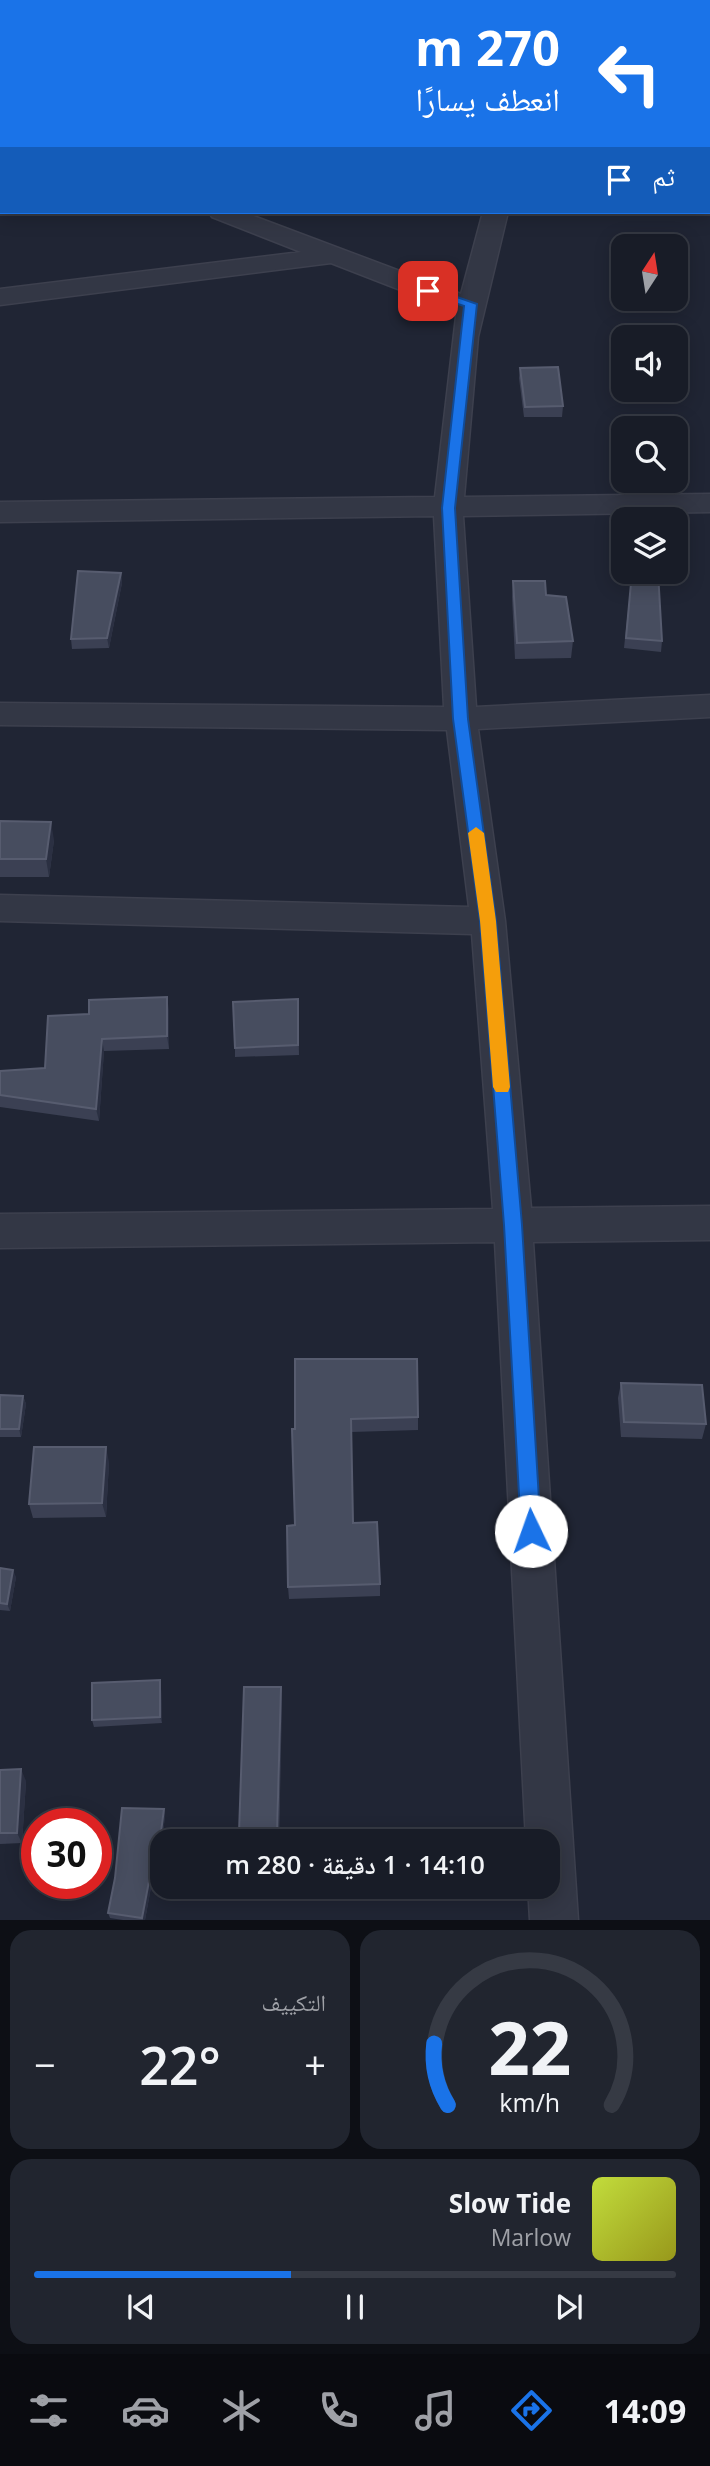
<!DOCTYPE html>
<html lang="ar">
<head>
<meta charset="utf-8">
<style>
	body { margin:0; font-family:"Open Sans","Noto Naskh Arabic",sans-serif; background:#21252f; color:#f1f3f6; direction:rtl; height:100vh; display:flex; flex-direction:column; font-size:26px; white-space:nowrap }
	* { box-sizing:border-box; margin:0 }
	p { font-size:23px; color:#9fa1a7 }
	.icon { flex:none; width:38px; height:38px; fill:none; stroke:currentColor; stroke-width:2; stroke-linecap:round; stroke-linejoin:round }
	.map { position:relative; height:1920px; overflow:hidden; direction:ltr }
	.panel { display:flex; flex-direction:column; gap:10px; padding:10px; background:#0d0f15; flex:1 }
	.panel>* { flex:none }
	.top-card { position:absolute; left:0px; top:0px; width:710px; height:214px; box-shadow:0 4px 18px #0003,0 0 0 2px #363a44; direction:rtl; background:#1a73e8; color:#fff; overflow:hidden }
	.needle { width:46px; rotate:12deg }
	.buttons { position:absolute; left:611px; top:234px; display:grid; gap:14px }
	.buttons a { display:grid; place-items:center; width:77px; height:77px; border-radius:14px; background:#181c27; box-shadow:0 4px 18px #0003,0 0 0 2px #363a44; font-size:35px }
	.speed { position:absolute; left:21px; top:1808px; display:flex; gap:14px; font-size:35px; font-weight:700; text-align:center }
	.speed>* { display:grid; place-content:center; width:91px; height:91px; border-radius:50%; background:#181c27; box-shadow:0 4px 18px #0003,0 0 0 2px #363a44; line-height:1 }
	.speed .limit { border:10px solid #d22; background:#fff; color:#111 }
	.pin { position:absolute; display:grid; place-items:center; width:60px; height:60px; color:#fff; margin:-30px; border-radius:14px; box-shadow:0 4px 10px #0006 }
	.me { position:absolute; width:77px; margin:-38px; rotate:357deg; stroke-linejoin:round; filter:drop-shadow(0 0 5px #0008) }
	.turn { display:flex; align-items:center; gap:24px; height:147px; padding:0 35px; font-size:32px }
	.turn .icon { width:91px; height:91px; stroke-width:2.5 }
	.turn b { display:block; font-size:49px; line-height:60px }
	.then { display:flex; align-items:center; height:66px; padding:0 35px; background:#0003; gap:14px; font-size:26px }
	.big { font-size:52px; font-weight:600; line-height:1.1 }
	.panel .card { flex:1; display:flex; flex-direction:column; justify-content:center; gap:10px; min-width:0; padding:0 24px; border-radius:21px; background:#21252f }
	.panel .dial { align-items:center; gap:0 }
	.dial svg { height:182px; overflow:visible; fill:none; stroke:#363a44; stroke-width:7; stroke-linecap:round; text-anchor:middle }
	.dial text { fill:#f1f3f6; stroke:none }
	.song { display:flex; align-items:center; gap:21px }
	.cover { width:84px; height:84px; border-radius:10px; background:linear-gradient(135deg,hsl(70 70% 55%),hsl(60 70% 35%)) }
	.played { height:7px; border-radius:4px; background:linear-gradient(90deg,#1a73e8 40%,#363a44 40%) }
	.keys { display:flex; justify-content:space-around; direction:ltr }
	.heat { display:flex; justify-content:space-between; align-items:center; font-size:38px; direction:ltr }
	.panel .tiles { flex:1; display:grid; gap:10px; grid-template-columns:1fr 1fr }
	.card:last-child { grid-column:span 2 }
	.trip { position:absolute; left:150px; top:1829px; width:410px; height:70px; border-radius:21px; background:#181c27; box-shadow:0 4px 18px #0003,0 0 0 2px #363a44; font-weight:600; line-height:70px; text-align:center; direction:rtl }
	.tab-bar { display:flex; height:112px; justify-content:space-around; align-items:center; background:#0a0b10; color:#9fa1a7 }
	.tab-bar .icon { width:49px; height:49px }
	.tab-bar .selected { color:#1a73e8 }
	.tab-bar b { font-size:32px; color:#f1f3f6 }
	.map>svg:first-child { display:block }
	.lines { fill:none; stroke-linecap:round; stroke-linejoin:round }
	.minor-casing { stroke:#3d404e; stroke-width:3 }
	.minor { fill:#333745; fill-rule:evenodd }
	.wall { fill:#3b4053 }
	.shaded-wall { fill:#2b3042 }
	.building { fill:#474d5f; stroke:#575c6f; stroke-width:2 }
	.route { fill:#1a73e8; stroke:#114b97; stroke-width:2 }
	.slow { fill:#f59e0b }
</style>
</head>
<body>
<div class="map">
<svg width="710" height="1920" viewBox="0 0 710 1920">
	<rect width="100%" height="100%" fill="#202534"/>
	<g class="lines">
		<defs>
			<g id="minor">
				<polygon points="412,0 445,0 446,2 413,2"/>
				<rect x="488" y="0" width="22" height="2"/>
				<rect x="709" y="57" width="1" height="14"/>
				<rect x="0" y="90" width="2" height="15"/>
				<polygon points="0,177 2,177 0,195"/>
				<polygon points="209,212 243,212 461,294 483,212 508,212 478,337 464,497 710,494 710,512 463,516 476,707 710,695 710,717 478,729 505,921 531,1208 710,1206 710,1240 533,1242 578,1920 530,1920 528,1886 548,1886 548,1841 526,1841 495,1242 0,1248 0,1214 493,1209 472,934 0,921 0,895 469,907 447,730 0,725 0,703 444,707 434,516 0,522 0,502 435,497 457,308 434,303 331,263 0,305 0,289 301,252 212,217"/>
			</g>
		</defs>
		<use href="#minor" class="minor-casing"/>
		<use href="#minor" class="minor"/>
	</g>
	<g class="wall">
		<polygon points="520,368 563,406 562,417 524,417 519,378"/>
		<polygon points="632,572 662,641 661,652 624,648"/>
		<polygon points="121,573 122,583 109,648 72,649 71,639"/>
		<polygon points="513,581 546,595 573,641 571,658 515,659 512,597"/>
		<polygon points="0,821 54,840 49,877 0,877"/>
		<polygon points="298,999 299,1055 235,1057 235,1048"/>
		<polygon points="169,1010 169,1049 104,1051 99,1121 0,1107 0,1071 45,1068 48,1016"/>
		<polygon points="295,1359 418,1417 418,1430 351,1432 353,1523 380,1584 380,1596 289,1599 288,1587 295,1525"/>
		<polygon points="621,1383 706,1424 702,1439 621,1437 618,1398"/>
		<polygon points="0,1395 23,1396 26,1404 21,1437 0,1437"/>
		<polygon points="109,1462 106,1517 33,1518 29,1504"/>
		<polygon points="0,1568 16,1577 10,1611 0,1610"/>
		<polygon points="161,1687 162,1723 94,1727 92,1720"/>
		<polygon points="282,1700 279,1841 240,1841 239,1833"/>
		<polygon points="0,1770 26,1781 22,1843 0,1844"/>
		<polygon points="164,1809 165,1815 160,1861 156,1860 145,1920 123,1920 110,1918 108,1913 115,1878"/>
	</g>
	<g class="shaded-wall">
		<polygon points="121,573 122,583 109,648 107,638"/>
		<polygon points="51,822 54,840 49,877 46,859"/>
		<polygon points="167,997 169,1010 169,1049 167,1036"/>
		<polygon points="102,1039 104,1051 99,1121 96,1109"/>
		<polygon points="23,1396 26,1404 21,1437 19,1429"/>
		<polygon points="106,1447 109,1462 106,1517 102,1503"/>
		<polygon points="13,1570 16,1577 10,1611 7,1604"/>
		<polygon points="160,1680 161,1687 162,1723 160,1717"/>
		<polygon points="281,1687 282,1700 278,1841 277,1834"/>
		<polygon points="21,1769 26,1781 22,1843 17,1833"/>
		<polygon points="164,1809 165,1815 160,1861 158,1855"/>
		<polygon points="154,1855 156,1860 145,1920 143,1920 142,1918"/>
	</g>
	<g class="building">
		<polygon points="558,367 563,406 525,407 520,368"/>
		<polygon points="78,571 121,573 107,638 71,639"/>
		<polygon points="632,572 658,572 662,641 626,638"/>
		<polygon points="513,581 545,581 546,595 566,597 573,641 517,643"/>
		<polygon points="0,821 51,822 46,859 0,859"/>
		<polygon points="167,997 167,1036 102,1039 96,1109 0,1095 0,1071 45,1068 48,1016 89,1014 89,1000"/>
		<polygon points="298,999 298,1045 235,1048 233,1002"/>
		<polygon points="295,1359 417,1359 418,1417 351,1419 353,1523 377,1522 380,1584 288,1587 287,1526 295,1525 292,1429 295,1429"/>
		<polygon points="621,1383 702,1385 706,1424 624,1422"/>
		<polygon points="0,1395 23,1396 19,1429 0,1429"/>
		<polygon points="34,1447 106,1447 102,1503 29,1504"/>
		<polygon points="0,1568 13,1570 7,1604 0,1603"/>
		<polygon points="160,1680 160,1717 92,1720 92,1683"/>
		<polygon points="244,1687 281,1687 277,1834 239,1833"/>
		<polygon points="21,1769 17,1833 0,1833 0,1770"/>
		<polygon points="122,1808 164,1809 158,1855 154,1855 142,1918 108,1913 115,1878"/>
	</g>
	<polygon class="route" points="428,287 477,304 455,508 468,719 496,921 522,1225 541,1531 538,1537 531,1540 524,1537 521,1531 504,1225 480,921 453,719 442,508 464,306 423,293 422,291"/>
	<polygon class="slow" points="476,827 484,833 496,921 510,1087 508,1092 496,1092 493,1087 480,921 468,833"/>
</svg>
<div class="buttons">
<a><svg class="needle" viewBox="-14 -14 28 28"><path d="M0-13l5 13h-10z" fill="#e53935"/><path d="M0 13l5-13h-10z" fill="#9fa1a7"/></svg></a>
<a><svg class="icon" aria-label="sound" viewBox="0 0 24 24"><path d="M4 9h4l5-4v14l-5-4H4zM17 9q2 3 0 6"/></svg></a>
<a><svg class="icon" aria-label="search" viewBox="0 0 24 24"><circle cx="10" cy="10" r="6"/><path d="M15 15l6 6"/></svg></a>
<a><svg class="icon" aria-label="layers" viewBox="0 0 24 24"><path d="M12 4l9 5-9 5-9-5zM3 14l9 5 9-5"/></svg></a>
</div>
<div class="speed"><div class="limit">30</div></div>
<div class="pin" style="left:428px;top:291px;background:#d93025"><svg class="icon" aria-label="arrive" viewBox="0 0 24 24"><path d="M6 21V4h12l-3 4 3 4H6"/></svg></div>
<svg class="me" style="left:531px;top:1531px" viewBox="-20 -20 40 40"><circle r="19" fill="#fff"/><path d="M0-13L10 11 0 6-10 11z" fill="#1a73e8"/></svg>
<div class="trip">14:10 · 1 دقيقة · 280 m</div>
<div class="top-card">
<div class="turn"><svg class="icon" aria-label="left" viewBox="0 0 24 24"><path d="M17 20v-9H6M10 6l-5 5 5 5"/></svg><div><b>270 m</b>انعطف يسارًا</div></div>
<div class="then">ثم<svg class="icon" aria-label="arrive" viewBox="0 0 24 24"><path d="M6 21V4h12l-3 4 3 4H6"/></svg></div>
</div>
</div>
<section class="panel">
<div class="tiles">
<div class="card dial"><svg viewBox="0 0 100 80">
<path d="M14 69A42 42 0 1 1 86 69"/>
<path d="M14 69A42 42 0 0 1 8 42" stroke="#1a73e8"/>
<text x="50" y="56" font-size="32" font-weight="700">22</text>
<text x="50" y="72" font-size="11">km/h</text>
</svg></div>
<div class="card"><p>التكييف</p>
<div class="heat"><a>−</a><b class="big">22°</b><a>+</a></div>
</div>
<div class="card">
<div class="song"><i class="cover"></i><div><b>Slow Tide</b><p>Marlow</p></div></div>
<div class="played"></div>
<div class="keys"><svg class="icon" aria-label="previous" viewBox="0 0 24 24"><path d="M18 5L8 12l10 7zM5 5v14"/></svg><svg class="icon" aria-label="pause" viewBox="0 0 24 24"><path d="M8 5v14M16 5v14"/></svg><svg class="icon" aria-label="next" viewBox="0 0 24 24"><path d="M6 5l10 7-10 7zM19 5v14"/></svg></div>
</div>
</div>
</section>
<nav class="tab-bar">
<b>14:09</b>
<svg class="icon selected" aria-label="directions" viewBox="0 0 24 24"><path d="M12 3l9 9-9 9-9-9zM9 14v-3h6M13 9l2 2-2 2"/></svg>
<svg class="icon" aria-label="music" viewBox="0 0 24 24"><path d="M9 18V5l10-2v13"/><circle cx="6" cy="18" r="3"/><circle cx="16" cy="16" r="3"/></svg>
<svg class="icon" aria-label="phone" viewBox="0 0 24 24"><path d="M5 4h4l2 5-3 2q2 4 5 5l2-3 5 2v4C11 20 4 13 5 4z"/></svg>
<svg class="icon" aria-label="climate" viewBox="0 0 24 24"><path d="M12 3v18M4 7l16 10M4 17L20 7"/></svg>
<svg class="icon" aria-label="car" viewBox="0 0 24 24"><path d="M5 17H2v-5l4-1 3-4h7l3 4 3 1v5h-3M9 17h6M6 11h13"/><circle cx="7" cy="17" r="2"/><circle cx="17" cy="17" r="2"/></svg>
<svg class="icon" aria-label="filters" viewBox="0 0 24 24"><path d="M4 7h16M4 17h16"/><circle cx="9" cy="7" r="2"/><circle cx="15" cy="17" r="2"/></svg>
</nav>
</body>
</html>
